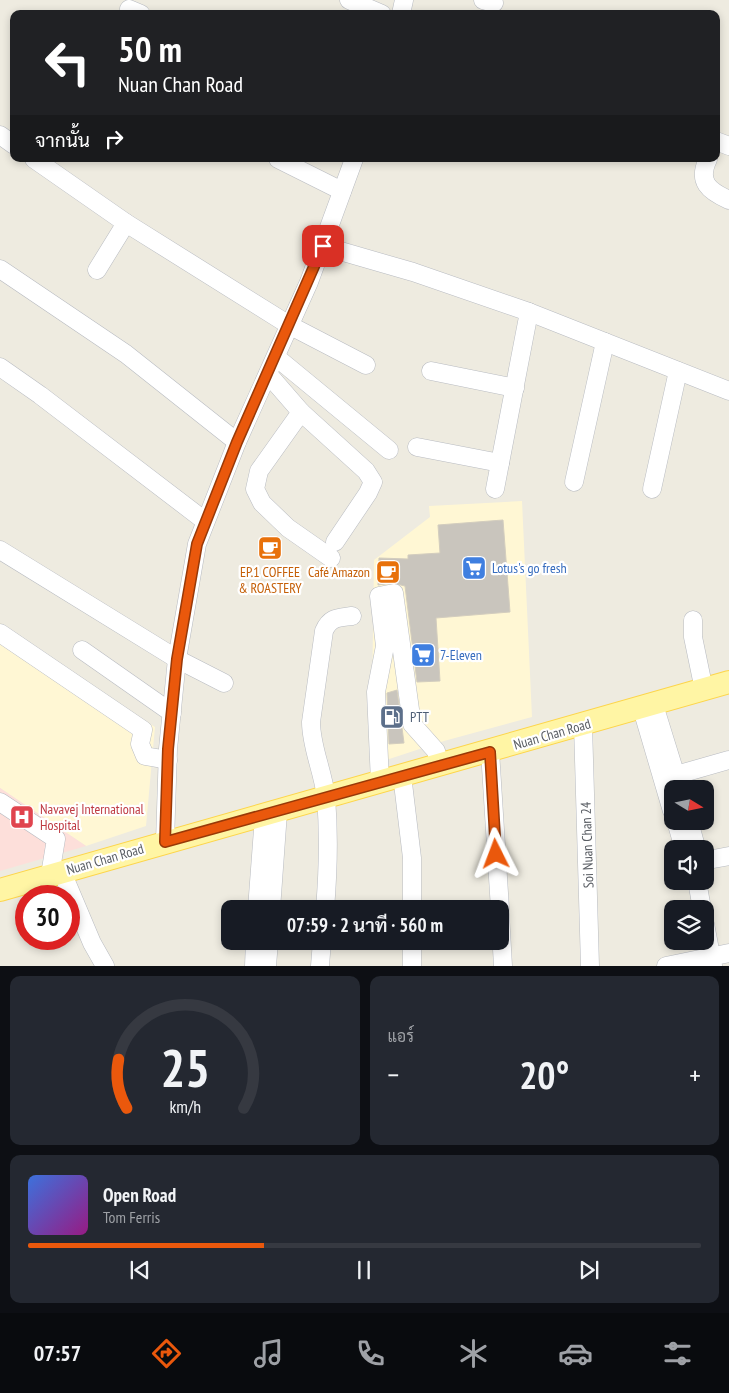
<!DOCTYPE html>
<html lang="th">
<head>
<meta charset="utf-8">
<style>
	body { margin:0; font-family:"PT Sans Narrow",Sarabun,sans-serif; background:#242831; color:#f1f3f6; height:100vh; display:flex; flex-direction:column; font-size:19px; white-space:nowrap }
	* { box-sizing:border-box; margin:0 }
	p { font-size:16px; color:#9ea1a6 }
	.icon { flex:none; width:28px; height:28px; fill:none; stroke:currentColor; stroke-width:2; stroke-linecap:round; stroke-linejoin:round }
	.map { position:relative; height:966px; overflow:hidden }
	.sheet { display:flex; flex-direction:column; gap:10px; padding:10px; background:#0d0f14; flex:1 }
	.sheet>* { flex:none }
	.top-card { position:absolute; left:10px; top:10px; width:710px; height:152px; border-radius:10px; box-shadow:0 2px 8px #0003; background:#202124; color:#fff; overflow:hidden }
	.needle { width:32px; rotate:100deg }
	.controls { position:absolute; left:664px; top:780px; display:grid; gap:10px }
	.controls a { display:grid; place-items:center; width:50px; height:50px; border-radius:10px; background:#171b24; box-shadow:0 2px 8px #0003; font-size:25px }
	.speed { position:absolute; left:15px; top:885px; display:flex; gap:10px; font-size:25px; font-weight:700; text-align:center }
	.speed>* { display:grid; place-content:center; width:65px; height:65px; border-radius:50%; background:#171b24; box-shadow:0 2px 8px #0003; line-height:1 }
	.speed .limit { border:8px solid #d22; background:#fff; color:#111 }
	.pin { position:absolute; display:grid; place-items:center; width:42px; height:42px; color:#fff; margin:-21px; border-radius:10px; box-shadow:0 2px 8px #0006 }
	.me { position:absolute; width:55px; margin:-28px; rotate:357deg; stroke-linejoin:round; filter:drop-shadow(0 0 4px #0008) }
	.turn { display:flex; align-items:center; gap:18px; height:105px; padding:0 25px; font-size:22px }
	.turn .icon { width:65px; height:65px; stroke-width:2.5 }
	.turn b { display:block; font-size:35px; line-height:42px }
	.then { display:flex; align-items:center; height:48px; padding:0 25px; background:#0003; gap:10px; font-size:19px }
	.big { font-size:38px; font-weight:600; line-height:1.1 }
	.sheet .tile { flex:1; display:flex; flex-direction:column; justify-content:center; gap:8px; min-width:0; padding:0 18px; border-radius:10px; background:#242831 }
	.sheet .dial { align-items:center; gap:0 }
	.dial svg { height:130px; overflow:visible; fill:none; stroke:#363941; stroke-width:7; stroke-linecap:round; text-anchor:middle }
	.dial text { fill:#f1f3f6; stroke:none }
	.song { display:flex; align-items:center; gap:15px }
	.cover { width:60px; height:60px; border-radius:8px; background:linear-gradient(135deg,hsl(220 70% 55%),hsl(310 70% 35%)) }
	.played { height:5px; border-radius:2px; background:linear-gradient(90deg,#ea580c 35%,#363941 35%) }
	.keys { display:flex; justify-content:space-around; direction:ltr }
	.heat { display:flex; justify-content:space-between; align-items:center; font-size:28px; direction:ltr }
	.sheet .tiles { flex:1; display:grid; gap:10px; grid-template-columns:1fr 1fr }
	.tile:last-child { grid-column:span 2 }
	.trip { position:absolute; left:221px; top:900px; width:288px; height:50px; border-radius:10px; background:#171b24; box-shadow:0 2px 8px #0003; font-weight:600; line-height:50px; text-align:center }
	.tabs { display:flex; height:80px; justify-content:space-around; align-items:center; background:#090b0e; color:#9ea1a6 }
	.tabs .icon { width:35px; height:35px }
	.tabs .active { color:#ea580c }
	.tabs b { font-size:22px; color:#f1f3f6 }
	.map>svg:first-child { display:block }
	.commercial { fill:#fff7d4 }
	.medical { fill:#fddfda }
	.building { fill:#c9c5bd; stroke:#d3cdbe }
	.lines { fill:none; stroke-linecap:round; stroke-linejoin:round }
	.minor-casing { stroke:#b8bbc1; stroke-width:19 }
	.major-casing { stroke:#fdd54a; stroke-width:24 }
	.minor { stroke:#fff; stroke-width:18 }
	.major { stroke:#fff5a4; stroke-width:22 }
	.route-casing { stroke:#983908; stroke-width:12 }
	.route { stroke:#ea580c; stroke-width:9 }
	.labels { text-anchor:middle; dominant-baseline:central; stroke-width:4.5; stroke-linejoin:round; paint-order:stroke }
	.shop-label { font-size:14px; fill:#366cbe; stroke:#fff; text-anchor:start }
	.food-label { font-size:14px; fill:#c56008; stroke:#fff }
	.service-label { font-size:14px; fill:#4e5e75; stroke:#fff; text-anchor:start }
	.street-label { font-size:14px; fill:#595d63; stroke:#fff }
	.health-label { font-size:14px; fill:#be3a42; stroke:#fff; text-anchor:start }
</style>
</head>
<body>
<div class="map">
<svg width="729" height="966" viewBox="0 0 729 966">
	<rect width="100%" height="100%" fill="#eeebe0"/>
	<g class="commercial">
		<polygon points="522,501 532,717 444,741 371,765 374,560 430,517 429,506"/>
		<polygon points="0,623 155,727 146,826 86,846 0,788"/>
	</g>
	<polygon class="medical" points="0,788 86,846 0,871"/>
	<g class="building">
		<polygon points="503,520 510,612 436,618 440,681 417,682 405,586 392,583 378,585 379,558 408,559 408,555 440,553 438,525"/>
		<polygon points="397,690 404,743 389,744 387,693"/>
	</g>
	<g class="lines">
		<defs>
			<g id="minor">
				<polyline points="349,0 382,14"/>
				<polyline points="483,0 494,3"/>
				<polyline points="129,9 141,14"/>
				<polyline points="401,14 404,0"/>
				<polyline points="0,135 14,145"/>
				<polyline points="716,141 729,146"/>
				<polyline points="34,159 126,223 289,325 366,365"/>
				<polyline points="278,159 342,191"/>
				<path d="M708 159C697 182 709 191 729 200"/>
				<polyline points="323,246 413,272 529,312 729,391"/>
				<polyline points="0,269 126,354 237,442"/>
				<polyline points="97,270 126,223"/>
				<polyline points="276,357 389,450"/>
				<polyline points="0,367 40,395 205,521"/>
				<polyline points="431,371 515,388"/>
				<polyline points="268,374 301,412 259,471 255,489 262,503 288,528 331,558"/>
				<polyline points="301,412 366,471 373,482 368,493 335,542"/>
				<polyline points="417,447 500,463"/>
				<polyline points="574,482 605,342"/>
				<polyline points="495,489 529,312"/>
				<polyline points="652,489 678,371"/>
				<polyline points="0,550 177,659 224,683"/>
				<polyline points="693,620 693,637 704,690"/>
				<polyline points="0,633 143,730 140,744 145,756 168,760"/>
				<polyline points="82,650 172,713"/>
				<polyline points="654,705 680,789"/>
				<polyline points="642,709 672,811"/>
				<polyline points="583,725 590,966"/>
				<polyline points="490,751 500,909"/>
				<polyline points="402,775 412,858 412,909"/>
				<polyline points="676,775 729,760"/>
				<polyline points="380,782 376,692 385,646 379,596 394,593 412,724 436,751 440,766"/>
				<polyline points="0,802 56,839 50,875"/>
				<polyline points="676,821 684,849"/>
				<polyline points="689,821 696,847"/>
				<polyline points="165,842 168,749 177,659 197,544 237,442 309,282 354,159"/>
				<polyline points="708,860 729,856"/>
				<polyline points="62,872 92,943 105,966"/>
				<polyline points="697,881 702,909"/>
				<polyline points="257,909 264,816"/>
				<polyline points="271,909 278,812"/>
				<path d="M325 909C328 873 329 833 326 797 323 771 311 747 311 722L324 631C330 617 338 618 352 616"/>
				<polyline points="500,914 503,966"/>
				<polyline points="705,924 713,966"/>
				<polyline points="254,966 255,941"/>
				<polyline points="267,966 269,941"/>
				<polyline points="320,966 322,941"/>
				<polyline points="412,966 412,941"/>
				<polyline points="666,966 729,953"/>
			</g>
			<polyline id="major" points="0,890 729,682"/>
		</defs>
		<use href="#minor" class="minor-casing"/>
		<use href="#major" class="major-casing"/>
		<use href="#minor" class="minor"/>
		<use href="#major" class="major"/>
	</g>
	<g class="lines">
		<defs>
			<path id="route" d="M323 246 237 442 197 544 177 659 168 749 165 842C274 812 382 782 490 752L496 854"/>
		</defs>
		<use href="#route" class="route-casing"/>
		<use href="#route" class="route"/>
	</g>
	<defs>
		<symbol id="cafe-square" viewBox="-11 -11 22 22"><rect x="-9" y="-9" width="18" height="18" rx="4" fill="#e8710a" stroke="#fff"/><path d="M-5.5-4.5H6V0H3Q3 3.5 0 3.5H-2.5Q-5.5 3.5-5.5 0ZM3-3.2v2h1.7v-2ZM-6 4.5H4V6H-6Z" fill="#fff"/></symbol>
		<symbol id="supermarket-square" viewBox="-11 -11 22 22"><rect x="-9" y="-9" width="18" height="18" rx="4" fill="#3f7fe0" stroke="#fff"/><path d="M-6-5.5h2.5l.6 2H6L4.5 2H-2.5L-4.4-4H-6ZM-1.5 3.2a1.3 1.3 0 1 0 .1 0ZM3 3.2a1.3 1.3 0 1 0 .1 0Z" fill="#fff"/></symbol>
		<symbol id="fuel-square" viewBox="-11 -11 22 22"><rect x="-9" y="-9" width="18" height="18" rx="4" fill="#5c6f8a" stroke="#fff"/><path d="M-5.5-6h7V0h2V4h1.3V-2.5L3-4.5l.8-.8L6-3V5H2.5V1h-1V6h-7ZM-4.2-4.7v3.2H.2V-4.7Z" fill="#fff"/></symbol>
		<symbol id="hospital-square" viewBox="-11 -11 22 22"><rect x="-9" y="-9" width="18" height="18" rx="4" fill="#e0444e" stroke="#fff"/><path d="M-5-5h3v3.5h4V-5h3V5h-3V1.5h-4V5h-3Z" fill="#fff"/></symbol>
	</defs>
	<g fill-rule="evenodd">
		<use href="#cafe-square" x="256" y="534" width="28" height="28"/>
		<use href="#supermarket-square" x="460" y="554" width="28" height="28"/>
		<use href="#cafe-square" x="374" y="558" width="28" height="28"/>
		<use href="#supermarket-square" x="409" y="641" width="28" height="28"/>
		<use href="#fuel-square" x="378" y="703" width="28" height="28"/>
		<use href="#hospital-square" x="8" y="803" width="28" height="28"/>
	</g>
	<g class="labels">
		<g class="shop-label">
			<text x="492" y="568">Lotus's go fresh</text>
			<text x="440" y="655">7-Eleven</text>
		</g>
		<g class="food-label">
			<text x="270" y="572">EP.1 COFFEE<tspan x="270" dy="16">&amp; ROASTERY</tspan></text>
			<text x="370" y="572" text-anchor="end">Café Amazon</text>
		</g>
		<g class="service-label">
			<text x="410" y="717">PTT</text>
		</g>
		<g class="street-label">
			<text transform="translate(552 734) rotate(-16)">Nuan Chan Road</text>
			<text transform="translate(587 845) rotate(-92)">Soi Nuan Chan 24</text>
			<text transform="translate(105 859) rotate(-16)">Nuan Chan Road</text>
		</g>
		<g class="health-label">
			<text x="40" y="809">Navavej International<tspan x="40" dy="16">Hospital</tspan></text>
		</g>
	</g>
</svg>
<div class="controls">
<a><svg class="needle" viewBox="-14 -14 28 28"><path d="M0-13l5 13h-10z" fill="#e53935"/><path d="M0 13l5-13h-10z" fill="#9ea1a6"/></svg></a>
<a><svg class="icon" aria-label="sound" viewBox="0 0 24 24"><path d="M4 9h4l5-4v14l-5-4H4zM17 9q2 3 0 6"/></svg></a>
<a><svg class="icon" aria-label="layers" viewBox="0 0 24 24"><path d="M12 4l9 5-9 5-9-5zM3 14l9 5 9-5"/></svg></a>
</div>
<div class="speed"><div class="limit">30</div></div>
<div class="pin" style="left:323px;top:246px;background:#d93025"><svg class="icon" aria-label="arrive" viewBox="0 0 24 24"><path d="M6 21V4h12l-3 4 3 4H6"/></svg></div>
<svg class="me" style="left:496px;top:854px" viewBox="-20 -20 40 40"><path d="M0-17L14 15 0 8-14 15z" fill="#ea580c" stroke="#fff" stroke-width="4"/></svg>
<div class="trip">07:59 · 2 นาที · 560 m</div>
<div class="top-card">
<div class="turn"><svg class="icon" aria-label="left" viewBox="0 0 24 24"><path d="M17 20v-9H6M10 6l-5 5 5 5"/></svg><div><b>50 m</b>Nuan Chan Road</div></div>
<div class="then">จากนั้น<svg class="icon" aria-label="right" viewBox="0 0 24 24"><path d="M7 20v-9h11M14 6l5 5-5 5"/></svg></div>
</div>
</div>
<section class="sheet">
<div class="tiles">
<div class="tile dial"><svg viewBox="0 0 100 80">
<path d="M14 69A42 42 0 1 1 86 69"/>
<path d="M14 69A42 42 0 0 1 9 39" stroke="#ea580c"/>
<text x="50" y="56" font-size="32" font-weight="700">25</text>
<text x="50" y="72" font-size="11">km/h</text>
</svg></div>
<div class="tile"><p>แอร์</p>
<div class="heat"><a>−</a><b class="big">20°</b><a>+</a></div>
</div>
<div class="tile">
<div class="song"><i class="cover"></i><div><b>Open Road</b><p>Tom Ferris</p></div></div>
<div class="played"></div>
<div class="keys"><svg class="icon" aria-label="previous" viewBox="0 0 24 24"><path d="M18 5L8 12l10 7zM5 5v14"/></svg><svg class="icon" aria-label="pause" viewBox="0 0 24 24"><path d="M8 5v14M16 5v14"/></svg><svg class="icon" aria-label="next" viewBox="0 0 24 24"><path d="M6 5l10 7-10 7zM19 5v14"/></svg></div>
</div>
</div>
</section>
<nav class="tabs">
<b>07:57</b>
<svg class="icon active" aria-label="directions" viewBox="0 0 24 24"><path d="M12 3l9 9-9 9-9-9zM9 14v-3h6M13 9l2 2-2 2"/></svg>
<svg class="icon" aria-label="music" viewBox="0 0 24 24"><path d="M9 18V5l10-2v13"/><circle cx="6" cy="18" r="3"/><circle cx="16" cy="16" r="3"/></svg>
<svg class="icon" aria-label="phone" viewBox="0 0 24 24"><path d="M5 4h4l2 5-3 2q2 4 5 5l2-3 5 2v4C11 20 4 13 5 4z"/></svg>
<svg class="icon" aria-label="climate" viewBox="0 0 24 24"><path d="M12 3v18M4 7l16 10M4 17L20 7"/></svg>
<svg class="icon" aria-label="car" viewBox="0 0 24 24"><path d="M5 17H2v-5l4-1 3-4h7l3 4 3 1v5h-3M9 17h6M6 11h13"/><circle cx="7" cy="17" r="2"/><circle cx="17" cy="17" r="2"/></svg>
<svg class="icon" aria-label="filters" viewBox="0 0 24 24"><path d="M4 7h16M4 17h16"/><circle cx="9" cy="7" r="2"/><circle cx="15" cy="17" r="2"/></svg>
</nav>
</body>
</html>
